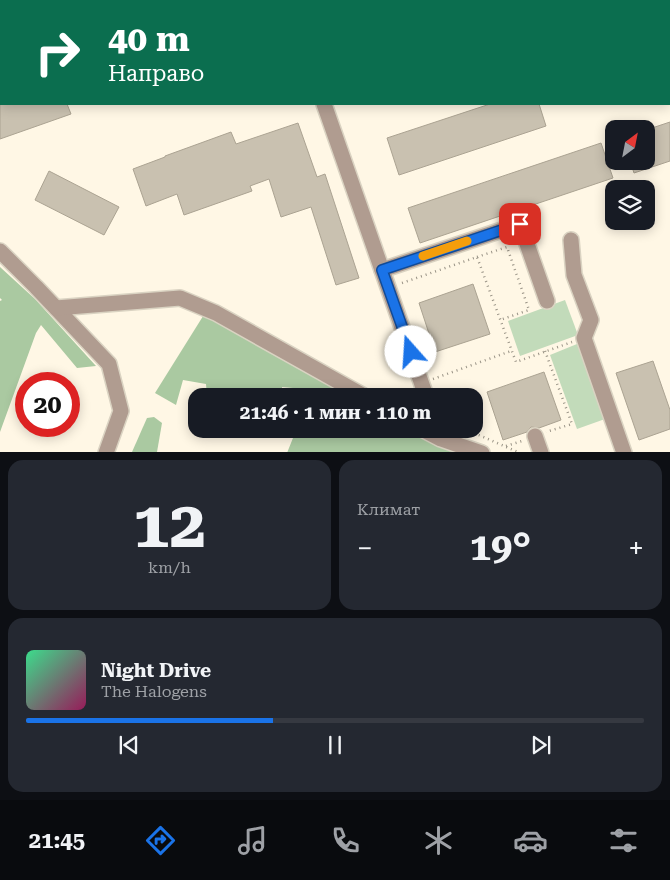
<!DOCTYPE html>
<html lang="ru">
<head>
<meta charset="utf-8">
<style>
	body { margin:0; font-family:"Roboto Serif",serif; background:#242831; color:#f1f3f6; height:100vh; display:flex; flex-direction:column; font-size:19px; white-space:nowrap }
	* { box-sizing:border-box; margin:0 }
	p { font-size:16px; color:#9ea1a6 }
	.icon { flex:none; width:28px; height:28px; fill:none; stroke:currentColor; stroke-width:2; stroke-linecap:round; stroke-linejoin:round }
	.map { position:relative; height:452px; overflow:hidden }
	.details { display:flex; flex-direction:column; gap:8px; padding:8px; background:#0d0f14; flex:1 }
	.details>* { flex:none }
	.guide { position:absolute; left:0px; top:0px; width:670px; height:105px; box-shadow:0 2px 12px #0003; background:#0b6e4f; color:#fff; overflow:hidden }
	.needle { width:32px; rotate:32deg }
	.fabs { position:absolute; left:605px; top:120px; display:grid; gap:10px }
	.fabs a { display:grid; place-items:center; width:50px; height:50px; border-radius:10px; background:#171b24; box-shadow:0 2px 12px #0003; font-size:25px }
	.speed { position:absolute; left:15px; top:372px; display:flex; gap:10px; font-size:25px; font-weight:700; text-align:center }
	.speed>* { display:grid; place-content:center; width:65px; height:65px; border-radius:50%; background:#171b24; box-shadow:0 2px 12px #0003; line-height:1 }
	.speed .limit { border:8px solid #d22; background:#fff; color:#111 }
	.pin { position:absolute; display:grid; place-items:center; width:42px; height:42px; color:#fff; margin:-21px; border-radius:10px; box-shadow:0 2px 8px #0006 }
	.me { position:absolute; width:55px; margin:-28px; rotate:341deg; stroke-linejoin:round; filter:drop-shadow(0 0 4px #0008) }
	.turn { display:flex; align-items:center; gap:18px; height:105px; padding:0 25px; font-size:22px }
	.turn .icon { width:65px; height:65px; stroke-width:2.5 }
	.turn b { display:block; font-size:35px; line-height:42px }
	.big { font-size:38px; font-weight:700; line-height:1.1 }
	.details .card { flex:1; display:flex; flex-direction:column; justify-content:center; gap:8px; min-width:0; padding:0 18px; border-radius:15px; background:#242831 }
	.details .dial { align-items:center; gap:0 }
	.dial b { font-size:65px; line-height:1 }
	.song { display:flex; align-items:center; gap:15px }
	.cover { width:60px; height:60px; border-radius:8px; background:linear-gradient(135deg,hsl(150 70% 55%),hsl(330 70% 35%)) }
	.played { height:5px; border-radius:2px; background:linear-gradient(90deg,#1a73e8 40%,#363941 40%) }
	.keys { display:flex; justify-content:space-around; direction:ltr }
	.heat { display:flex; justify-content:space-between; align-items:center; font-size:28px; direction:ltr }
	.details .tiles { flex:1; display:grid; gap:8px; grid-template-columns:1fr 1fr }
	.card:last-child { grid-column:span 2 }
	.trip { position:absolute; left:188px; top:388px; width:295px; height:50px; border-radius:15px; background:#171b24; box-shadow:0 2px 12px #0003; font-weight:700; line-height:50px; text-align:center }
	.menu { display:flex; height:80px; justify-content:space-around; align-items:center; background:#090b0e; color:#9ea1a6 }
	.menu .icon { width:35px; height:35px }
	.menu .on { color:#1a73e8 }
	.menu b { font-size:22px; color:#f1f3f6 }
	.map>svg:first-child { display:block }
	.green { fill:#c2dbba }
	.forest { fill:#aac9a1 }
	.building { fill:#c9c1b0; stroke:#aba392 }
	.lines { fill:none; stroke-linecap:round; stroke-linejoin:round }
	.minor-casing { stroke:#dad3c2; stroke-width:18 }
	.path { stroke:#999386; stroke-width:2.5; stroke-dasharray:1 4; stroke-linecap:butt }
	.minor { stroke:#b09c90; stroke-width:15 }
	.route-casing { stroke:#114b97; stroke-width:12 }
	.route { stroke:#1a73e8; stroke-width:9 }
	.slow { stroke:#f59e0b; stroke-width:9 }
</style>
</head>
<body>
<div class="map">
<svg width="670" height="453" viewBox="0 0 670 453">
	<rect width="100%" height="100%" fill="#fff7e5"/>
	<g class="green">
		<polygon points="565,300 578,335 520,356 508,321"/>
		<polygon points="577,344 605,419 577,429 550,355"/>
	</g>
	<g class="forest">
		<polygon points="0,267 35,299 96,366 77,368 41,325 36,333 0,432 0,301 2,300 0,298"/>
		<polygon points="205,313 351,396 296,396 293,388 282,387 283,396 207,396 206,384 183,380 176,405 155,393"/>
		<polygon points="154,417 162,423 157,452 132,452 147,418"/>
		<polygon points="316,429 409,429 438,445 460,453 287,453 295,433"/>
	</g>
	<g class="building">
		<polygon points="0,104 67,104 71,114 0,139"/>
		<polygon points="490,104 539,104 546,126 399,175 387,138"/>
		<polygon points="670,122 670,161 634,173 630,161 646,161 646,130"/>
		<polygon points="298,123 317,177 325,174 359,278 336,285 311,207 281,217 269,179 250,186 252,191 184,215 177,194 146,206 133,169 165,157 165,156 231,132 236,144"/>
		<polygon points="601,143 613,178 420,243 408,208"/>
		<polygon points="49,171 119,207 104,235 35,200"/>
		<polygon points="473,284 490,334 435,352 419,303"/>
		<polygon points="653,361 670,410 670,429 639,440 616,373"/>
		<polygon points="544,372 561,420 539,428 531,427 527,432 503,440 487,392"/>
	</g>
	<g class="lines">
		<defs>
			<g id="minor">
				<polyline points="289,0 289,1"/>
				<polyline points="652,0 652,1"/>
				<polyline points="469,1 473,0"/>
				<polyline points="324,104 426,396"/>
				<polyline points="571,240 574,275 591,320 584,338 624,453"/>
				<polyline points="0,251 36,287 109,364 121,411 106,453"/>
				<polyline points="382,270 520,224 547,301"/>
				<polyline points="56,308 180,298 216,313 364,396"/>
				<polyline points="422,429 441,439 482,453"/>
				<polyline points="535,436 541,453"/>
			</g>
		</defs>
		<use href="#minor" class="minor-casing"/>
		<g class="path">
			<polyline points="477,257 507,247 529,310 500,320"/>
			<polyline points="402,283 477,257 516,362 572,342"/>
			<polyline points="545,351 572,424 546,432"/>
			<polyline points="433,379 511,351"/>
			<polyline points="465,429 520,453"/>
			<polyline points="506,446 522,441"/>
		</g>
		<use href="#minor" class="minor"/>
	</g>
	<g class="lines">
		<defs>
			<polyline id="route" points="411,352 382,270 520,224"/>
		</defs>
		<use href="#route" class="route-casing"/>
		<use href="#route" class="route"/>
		<polyline class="slow" points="423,256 467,241"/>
	</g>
</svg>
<div class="fabs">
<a><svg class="needle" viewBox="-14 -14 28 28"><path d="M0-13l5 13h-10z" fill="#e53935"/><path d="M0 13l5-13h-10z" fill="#9ea1a6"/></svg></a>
<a><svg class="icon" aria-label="layers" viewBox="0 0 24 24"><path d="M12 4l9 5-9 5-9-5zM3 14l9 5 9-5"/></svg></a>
</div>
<div class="speed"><div class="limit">20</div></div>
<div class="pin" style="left:520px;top:224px;background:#d93025"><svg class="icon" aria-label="arrive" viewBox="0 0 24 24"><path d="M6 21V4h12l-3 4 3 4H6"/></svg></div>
<svg class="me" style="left:411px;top:352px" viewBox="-20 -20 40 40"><circle r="19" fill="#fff"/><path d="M0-13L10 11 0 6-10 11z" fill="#1a73e8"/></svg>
<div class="trip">21:46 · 1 мин · 110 m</div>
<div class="guide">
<div class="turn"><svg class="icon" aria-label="right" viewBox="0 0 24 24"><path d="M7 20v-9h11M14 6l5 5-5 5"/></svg><div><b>40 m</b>Направо</div></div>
</div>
</div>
<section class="details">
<div class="tiles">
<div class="card dial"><b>12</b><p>km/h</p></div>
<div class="card"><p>Климат</p>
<div class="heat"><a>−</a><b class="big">19°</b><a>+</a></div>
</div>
<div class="card">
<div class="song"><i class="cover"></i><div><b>Night Drive</b><p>The Halogens</p></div></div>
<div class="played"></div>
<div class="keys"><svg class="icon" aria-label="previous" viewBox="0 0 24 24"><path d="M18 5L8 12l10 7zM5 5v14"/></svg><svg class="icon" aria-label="pause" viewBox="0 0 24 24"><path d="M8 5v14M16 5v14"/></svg><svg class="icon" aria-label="next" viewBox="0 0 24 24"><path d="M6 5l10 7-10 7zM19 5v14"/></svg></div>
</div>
</div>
</section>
<nav class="menu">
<b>21:45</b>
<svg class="icon on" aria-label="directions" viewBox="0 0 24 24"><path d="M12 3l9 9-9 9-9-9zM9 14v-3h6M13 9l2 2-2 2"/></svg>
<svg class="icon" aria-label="music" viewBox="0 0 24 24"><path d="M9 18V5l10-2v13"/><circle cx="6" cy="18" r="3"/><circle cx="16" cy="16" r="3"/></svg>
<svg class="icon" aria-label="phone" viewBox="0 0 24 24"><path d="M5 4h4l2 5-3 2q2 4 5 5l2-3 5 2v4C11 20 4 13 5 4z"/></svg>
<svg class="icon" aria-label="climate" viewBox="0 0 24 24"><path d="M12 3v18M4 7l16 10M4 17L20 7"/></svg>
<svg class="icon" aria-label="car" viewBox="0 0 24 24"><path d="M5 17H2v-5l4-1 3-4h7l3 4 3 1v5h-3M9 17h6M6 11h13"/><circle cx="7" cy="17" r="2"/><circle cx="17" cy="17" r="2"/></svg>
<svg class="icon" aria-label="filters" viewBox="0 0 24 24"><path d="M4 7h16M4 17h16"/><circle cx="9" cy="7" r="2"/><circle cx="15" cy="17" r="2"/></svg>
</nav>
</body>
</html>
